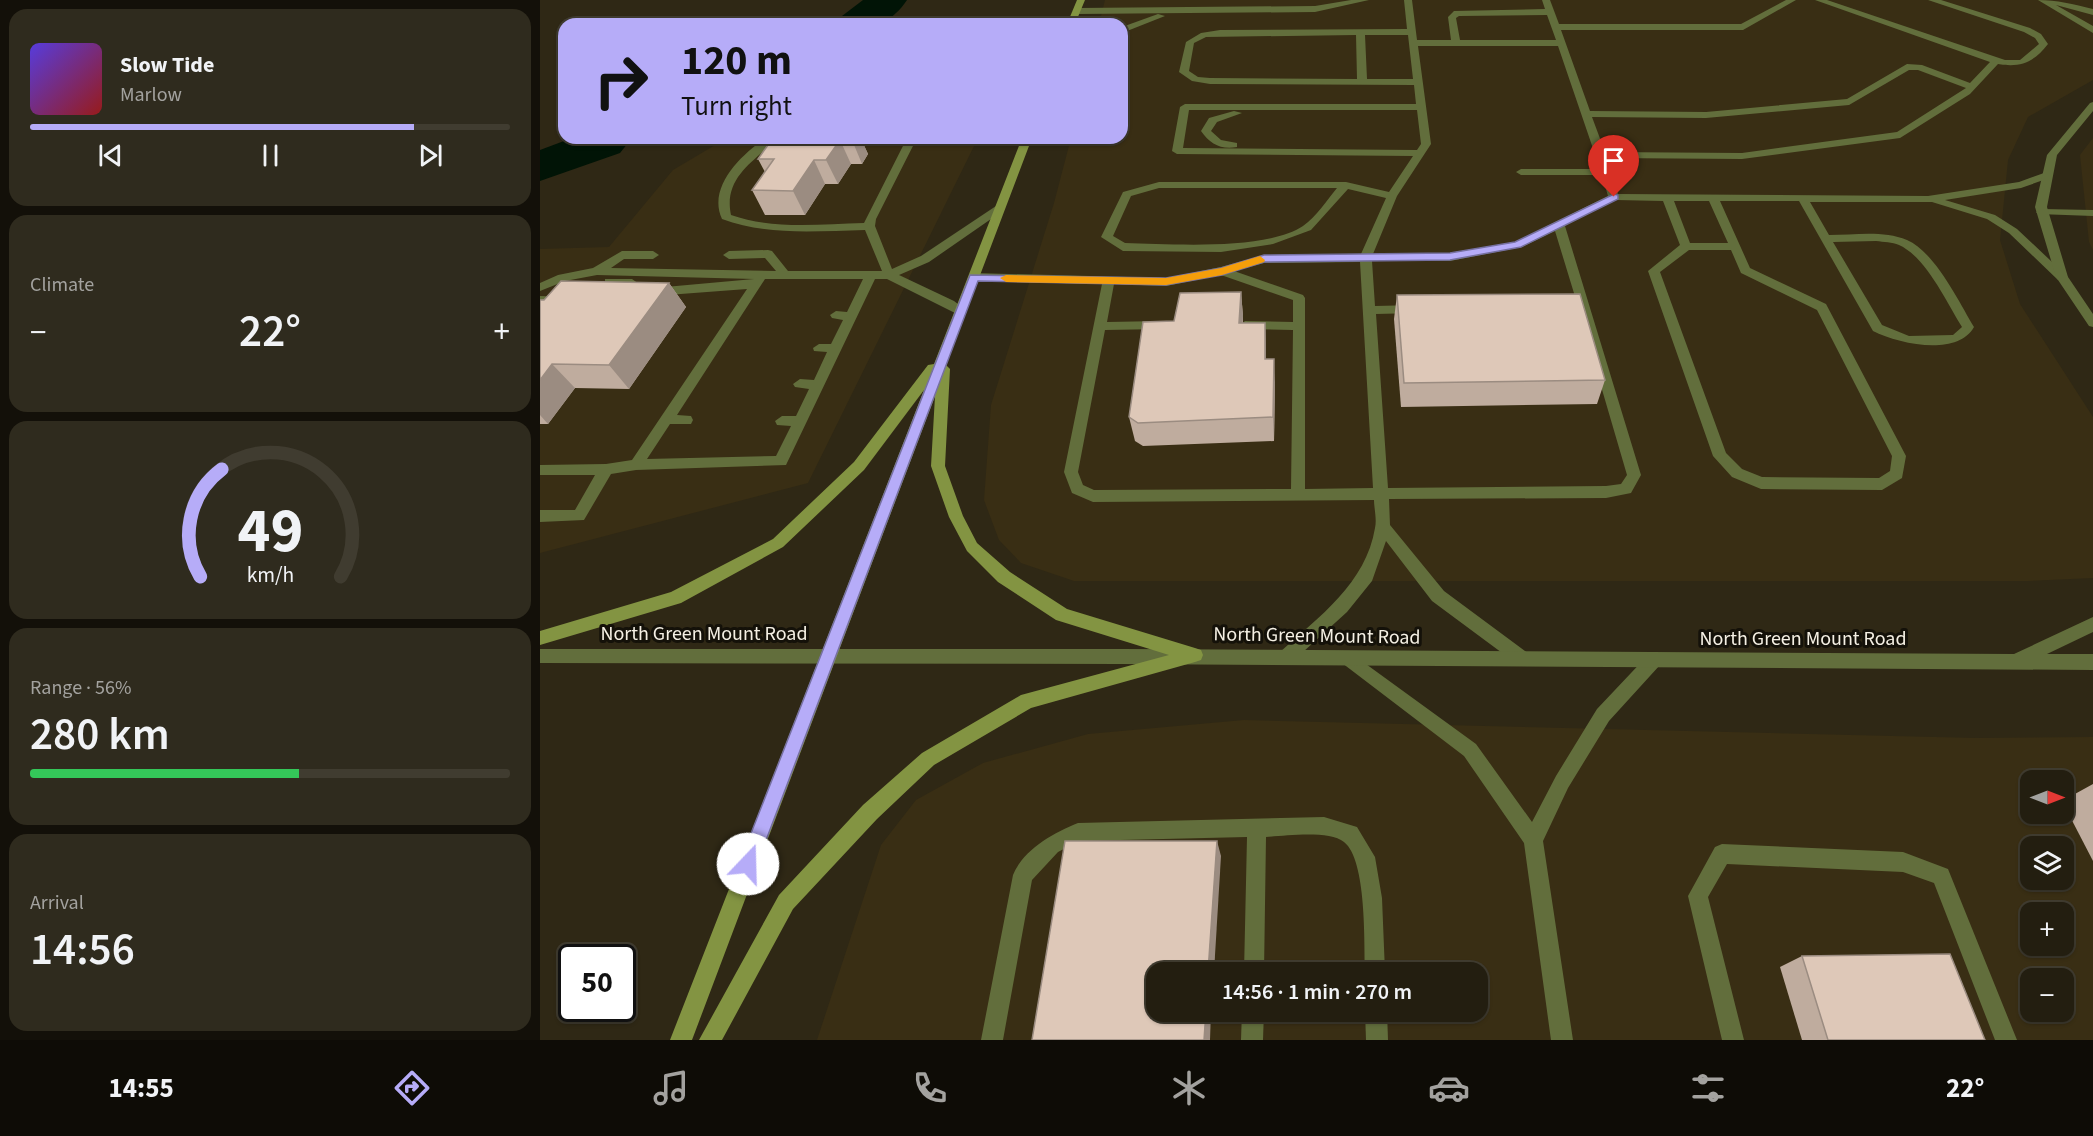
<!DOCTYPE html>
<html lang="en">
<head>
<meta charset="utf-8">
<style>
	body { margin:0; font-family:"Source Sans 3",sans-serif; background:#2f2b1e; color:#f1f3f6; height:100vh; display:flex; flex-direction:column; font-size:22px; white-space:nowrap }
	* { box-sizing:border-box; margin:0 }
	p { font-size:20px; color:#a3a29f }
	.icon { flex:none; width:33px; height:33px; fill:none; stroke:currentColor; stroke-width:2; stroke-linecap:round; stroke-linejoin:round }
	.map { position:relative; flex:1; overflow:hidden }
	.details { display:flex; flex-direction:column; gap:9px; padding:9px; background:#131009; width:540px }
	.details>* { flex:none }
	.top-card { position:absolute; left:18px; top:18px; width:570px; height:126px; border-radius:18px; box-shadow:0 2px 4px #0004,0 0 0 2px #403c30; background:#b6acf8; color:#111; overflow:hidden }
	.needle { width:39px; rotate:90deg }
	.fabs { position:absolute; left:1480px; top:770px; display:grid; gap:12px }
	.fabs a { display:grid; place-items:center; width:54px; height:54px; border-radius:12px; background:#231e10; box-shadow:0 2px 4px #0004,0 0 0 2px #403c30; font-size:30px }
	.speed { position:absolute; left:18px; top:944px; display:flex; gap:12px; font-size:30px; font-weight:700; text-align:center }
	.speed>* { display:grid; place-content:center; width:78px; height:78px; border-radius:50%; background:#231e10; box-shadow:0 2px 4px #0004,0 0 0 2px #403c30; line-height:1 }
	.speed .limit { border:3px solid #111; border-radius:9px; background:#fff; color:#111 }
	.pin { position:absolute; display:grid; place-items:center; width:51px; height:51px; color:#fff; margin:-62px -26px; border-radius:50% 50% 50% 0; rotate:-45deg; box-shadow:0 0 6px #0007 }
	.pin .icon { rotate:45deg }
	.me { position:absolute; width:66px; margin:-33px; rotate:21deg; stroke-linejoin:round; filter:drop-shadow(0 0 4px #0008) }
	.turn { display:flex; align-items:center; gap:21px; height:126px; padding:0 24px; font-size:27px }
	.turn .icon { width:78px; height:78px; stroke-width:2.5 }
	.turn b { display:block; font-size:42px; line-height:51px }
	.big { font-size:45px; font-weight:600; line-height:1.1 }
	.details .widget { flex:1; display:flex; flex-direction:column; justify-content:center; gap:9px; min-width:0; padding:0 21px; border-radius:18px; background:#2f2b1e }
	.details .dial { align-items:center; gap:0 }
	.dial svg { height:156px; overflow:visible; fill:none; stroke:#403c30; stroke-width:7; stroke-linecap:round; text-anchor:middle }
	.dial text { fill:#f1f3f6; stroke:none }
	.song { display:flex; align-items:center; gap:18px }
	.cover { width:72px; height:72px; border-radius:9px; background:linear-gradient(135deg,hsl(250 70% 55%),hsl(0 70% 35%)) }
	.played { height:6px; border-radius:3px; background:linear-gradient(90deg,#b6acf8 80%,#403c30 80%) }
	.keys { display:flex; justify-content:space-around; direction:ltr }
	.heat { display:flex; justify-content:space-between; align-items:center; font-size:33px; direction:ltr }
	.charge { height:9px; border-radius:4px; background:linear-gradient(90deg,#34c759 56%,#403c30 0) }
	.trip { position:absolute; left:606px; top:962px; width:342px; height:60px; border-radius:18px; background:#231e10; box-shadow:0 2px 4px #0004,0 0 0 2px #403c30; font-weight:600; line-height:60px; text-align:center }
	.menu { display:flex; height:96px; justify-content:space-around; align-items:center; background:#0e0c06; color:#a3a29f }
	.menu .icon { width:42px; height:42px }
	.menu .selected { color:#b6acf8 }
	.menu b { font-size:27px; color:#f1f3f6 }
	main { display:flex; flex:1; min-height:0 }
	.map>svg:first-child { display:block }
	.built { fill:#392e14; fill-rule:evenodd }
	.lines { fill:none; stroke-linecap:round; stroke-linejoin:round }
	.river { fill:#011406; fill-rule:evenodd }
	.service { fill:#626e3c; fill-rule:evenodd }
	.minor { fill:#626e3c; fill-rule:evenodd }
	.tertiary { fill:#626e3c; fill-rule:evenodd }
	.secondary { fill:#839442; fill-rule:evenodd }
	.wall { fill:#bfac9e }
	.shaded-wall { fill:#9b8c81 }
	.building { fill:#dec8b8; stroke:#9b8c81; stroke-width:1.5 }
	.route { fill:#b6acf8; stroke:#7670a1; stroke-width:1.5 }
	.slow { fill:#f59e0b }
	.labels { text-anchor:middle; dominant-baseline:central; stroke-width:6; stroke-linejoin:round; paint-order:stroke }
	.street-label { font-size:20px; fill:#f5f0e4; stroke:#141109 }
</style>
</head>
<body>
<main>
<section class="details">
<div class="widget">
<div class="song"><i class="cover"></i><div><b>Slow Tide</b><p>Marlow</p></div></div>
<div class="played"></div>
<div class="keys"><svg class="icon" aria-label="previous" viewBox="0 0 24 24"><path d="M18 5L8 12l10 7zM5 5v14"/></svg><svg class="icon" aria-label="pause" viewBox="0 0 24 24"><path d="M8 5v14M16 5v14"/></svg><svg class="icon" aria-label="next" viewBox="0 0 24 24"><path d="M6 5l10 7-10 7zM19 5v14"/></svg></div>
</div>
<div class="widget"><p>Climate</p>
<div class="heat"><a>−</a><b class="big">22°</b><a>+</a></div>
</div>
<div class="widget dial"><svg viewBox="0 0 100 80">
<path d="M14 69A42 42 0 1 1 86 69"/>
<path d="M14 69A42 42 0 0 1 25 14" stroke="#b6acf8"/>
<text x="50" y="56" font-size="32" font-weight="700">49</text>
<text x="50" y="72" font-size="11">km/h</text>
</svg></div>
<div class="widget"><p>Range · 56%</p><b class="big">280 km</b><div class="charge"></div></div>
<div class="widget"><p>Arrival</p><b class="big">14:56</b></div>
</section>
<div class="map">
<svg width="1553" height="1040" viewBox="0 0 1553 1040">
	<rect width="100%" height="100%" fill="#2f2815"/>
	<g class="built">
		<polygon points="565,0 1553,0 1553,80 1488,117 1468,160 1460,240 1480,304 1553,417 1553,578 1487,581 534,581 481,563 459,540 444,500 451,405 514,203 531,138 582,138 582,24 559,24"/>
		<polygon points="187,138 438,138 268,483 0,553 0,249 69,247 133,170"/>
		<polygon points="1553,138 1553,250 1549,242 1540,155"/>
		<path d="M704 720 1436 738 1553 737V1040H277L341 845 376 800 443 763 548 734ZM1491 780H1524V813H1491ZM1491 846H1524V879H1491ZM1491 912H1524V945H1491ZM616 972H938V1011H616ZM1491 978H1524V1011H1491Z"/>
	</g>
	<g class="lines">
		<g class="river">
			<path d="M323 0H367C347 30 328 24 296 24L302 16Z"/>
			<polygon points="32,138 92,138 80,153 0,181 0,150"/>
		</g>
		<g class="service">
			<polygon points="811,0 829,0 775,12 537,14 533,11 537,8 775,6"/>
			<path d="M864 0H872L877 40H911L908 17 914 11 1005 9 1002 0H1010L1019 24H1201L1246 0H1256L1203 30H1021L1050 111 1166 112 1307 99 1367 64 1382 65 1430 83 1450 62 1275 0H1287L1465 60H1480L1499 44 1495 38 1484 32 1388 0H1401L1490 28 1501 34 1508 44C1494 62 1481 68 1458 64L1430 94 1360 138 1202 159 1067 158 1078 194 1388 196 1479 182 1504 173H1512V177L1481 188 1405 200 1455 215 1477 229 1528 277 1522 281 1518 280 1469 233 1447 219 1392 202H1270L1289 235C1315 235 1343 230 1367 240 1395 252 1419 302 1434 327 1417 357 1359 344 1333 331L1259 201H1180L1210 268 1286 304 1366 456 1362 478 1342 490 1221 489 1192 477 1173 456 1108 271 1140 245 1123 201 1076 200 1025 226 1101 475 1091 493 1066 498 849 499 850 525 904 591 989 654 991 659 989 664 983 666 977 664 892 601 846 541 832 581 807 612 752 662 746 664 740 662 738 657 740 652C779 617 826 583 835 528 837 519 834 508 834 500L553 502 532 493 524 472 562 284 434 281 428 277 434 273 626 278 681 267 724 255 821 254 846 198 808 189 771 230 733 244 681 252 583 251 561 237 583 192 619 182H806L849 192 873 156 637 154 632 151 640 107 645 104H876L874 85 670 84 652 81 639 72 646 42 661 33 680 30 867 29ZM1007 15 1016 40H920L916 18 919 16ZM816 35 817 79 670 78 658 77 649 71 654 43 666 37ZM825 35H868L873 79H827ZM878 46H1018L1060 169H981L976 172 981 175H1062L1068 196 975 242 910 253 833 254 857 196 891 144ZM1369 70H1378L1426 88 1357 132 1202 153 1065 152 1052 117 1166 118 1309 105ZM649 110H877L881 144 877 150 643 148ZM619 188H797C787 200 776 217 763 226 725 251 631 244 585 243L573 236 591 196ZM1134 201H1169L1188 243H1150ZM1015 231 1037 303H1023L1017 307 1023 311H1039L1087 475 1081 484 1066 486 848 488 836 314 876 313 882 309 876 305 835 306 832 261H910L982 247ZM1336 241C1344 242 1352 242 1359 245 1386 257 1407 303 1422 327L1413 335 1369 336 1342 325 1293 242ZM1149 250H1191L1201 273 1277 310 1352 456 1350 471 1339 478 1222 477 1202 469 1186 453 1120 272ZM820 262 833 488 765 489V298L763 295 694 271 724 263ZM681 275 753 300V322L705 321 699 325 705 329 753 330 751 489 554 490 543 485 538 472 565 330 622 329 628 325 622 321 567 322 574 284 626 286Z"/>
			<path d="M1498 0C1517 0 1533 4 1553 9V15L1516 5 1553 26V33Z"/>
			<polygon points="618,14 625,16 582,33 582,27"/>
			<path d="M694 111 702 113 677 122 671 131 681 140 697 143V147C681 150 670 144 661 131L669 118Z"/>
			<path d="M226 138H238C215 161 183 177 191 215 234 230 280 224 324 223L367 138H377L336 219 335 226 352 269 381 256 456 206H464V210L389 262 359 275 414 301 427 311 425 314H417L347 279H335L246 465 96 470 71 474 44 520 0 522V510H35L55 475H0V465L66 464 92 460 207 289 114 296 109 294 104 297 89 287 65 285V279H92L109 291 114 288 214 279 57 275 25 281 0 291V283L18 275 53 268 82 251H113L119 255 113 259H84L71 268 236 271 225 258 189 259 183 255 189 251 228 250 232 251 248 271H342L325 230C276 231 228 236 182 219 167 187 202 154 226 138ZM225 279H323L307 312 296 311 290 315 292 318 303 320 291 344H279L273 348 274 351 287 352 274 380 260 379 253 384 255 387 269 389 256 416H242L235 421 237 425 251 426 236 456 107 459 130 424H151L153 420 151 416 137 415Z"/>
			<polygon points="1502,209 1553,210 1553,216 1498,214 1496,212"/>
			<polygon points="0,296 25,297 31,301 25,305 0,304"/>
			<path d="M784 817 817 827 835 857 842 898 845 972H825C824 944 827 860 804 842 789 830 745 836 726 837L724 972H704L707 837 539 841 518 852 492 880 463 1040H441L473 875C484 849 513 833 538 823Z"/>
			<polygon points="1182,844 1363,852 1408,869 1477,1040 1455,1040 1394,883 1363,872 1187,864 1168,897 1204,1040 1182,1040 1148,896 1175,847"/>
			<polygon points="702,1011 724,1011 723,1040 701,1040"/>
			<polygon points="825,1011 847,1011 848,1040 826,1040"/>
		</g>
		<polygon class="minor" points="808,651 936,744 992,822 1016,776 1057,709 1108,655 1114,653 1120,655 1122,660 1120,665 1069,721 1028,788 1003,841 1033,1040 1011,1040 984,843 924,756 802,663 800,658 802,653"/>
		<g class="tertiary">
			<polygon points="1553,102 1553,111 1517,155 1507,207 1528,277 1553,314 1553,327 1549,326 1516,277 1495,207 1507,155 1550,103"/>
			<polygon points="1553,617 1553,632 1507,654 1553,654 1553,670 582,664 0,663 0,649 582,649 1474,654"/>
		</g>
		<g class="secondary">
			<polygon points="537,0 545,0 535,24 527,24"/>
			<polygon points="482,138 492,138 406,365 410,369 405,466 423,516 437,543 470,572 527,609 655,648 661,650 663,655 661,660 655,662 491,708 394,765 337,819 253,909 182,1040 159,1040 239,895 323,805 382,753 481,695 629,655 516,620 458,582 427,551 409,517 391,466 395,396 152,1040 130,1040 384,390 324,470 243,547 141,603 0,645 0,631 131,592 233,539 314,462 388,365 394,364"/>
		</g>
	</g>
	<g class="wall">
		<polygon points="233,138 324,138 322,141 328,154 322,164 311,164 298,184 285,184 265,215 225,215 212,190 225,172 218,159"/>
		<polygon points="129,283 146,307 89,389 35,388 8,424 0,424 0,300"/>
		<polygon points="701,292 703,316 703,323 725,323 726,359 735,383 734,441 603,446 595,441 589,417 634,321"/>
		<polygon points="857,295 1065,380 1057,404 861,407 854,319"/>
		<polygon points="1553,784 1553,861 1524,805 1524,800"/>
		<polygon points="1262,956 1445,1040 1262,1040 1240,967"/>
	</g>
	<g class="shaded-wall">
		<polygon points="307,138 324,138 322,141 328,154 322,164 312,140"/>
		<polygon points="300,140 311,164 298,184 286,160"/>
		<polygon points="274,160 285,184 265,215 253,191"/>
		<polygon points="129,283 146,307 89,389 69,365"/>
		<polygon points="701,292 703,316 701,347 699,323"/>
		<polygon points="725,323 726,347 726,383 725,359"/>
		<polygon points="734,359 735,383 734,441 733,417"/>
		<polygon points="12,364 35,388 8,424 0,415 0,380"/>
		<polygon points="677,841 681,856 674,972 668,972"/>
		<polygon points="666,1011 671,1011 670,1040 664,1040"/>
	</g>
	<g class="building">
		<polygon points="233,138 313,138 312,140 300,140 286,160 274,160 253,191 212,190 234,159 218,159"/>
		<polygon points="21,281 129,283 69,365 12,364 0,380 0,300 4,300"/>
		<polygon points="701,292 699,323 725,323 725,359 734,359 733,417 598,423 589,417 603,322 634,321 640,293"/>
		<polygon points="1040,294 1065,380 864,383 857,295"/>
		<polygon points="525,841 677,841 668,972 616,972 616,1011 666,1011 664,1040 492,1040"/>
		<polygon points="1410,954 1445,1040 1288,1040 1262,956"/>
	</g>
	<polygon class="route" points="1074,194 1078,195 1078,199 981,247 910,260 724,262 682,275 626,285 438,281 217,864 214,871 208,873 202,871 199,864 430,275 626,278 681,268 724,255 910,253 975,242"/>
	<polygon class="slow" points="720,256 725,260 724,262 682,275 626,285 466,282 460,278 466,275 626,278 681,268"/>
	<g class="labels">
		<g class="street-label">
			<text x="164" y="634">North Green Mount Road</text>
			<text transform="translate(777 636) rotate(1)">North Green Mount Road</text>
			<text x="1263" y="639">North Green Mount Road</text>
		</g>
	</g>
</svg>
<div class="fabs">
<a><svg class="needle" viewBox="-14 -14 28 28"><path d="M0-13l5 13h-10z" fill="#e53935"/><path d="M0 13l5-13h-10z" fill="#a3a29f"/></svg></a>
<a><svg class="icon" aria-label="layers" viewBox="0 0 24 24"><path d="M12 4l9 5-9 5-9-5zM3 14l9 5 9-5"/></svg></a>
<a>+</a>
<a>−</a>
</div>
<div class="speed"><div class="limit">50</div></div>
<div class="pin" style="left:1074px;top:197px;background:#d93025"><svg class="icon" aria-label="arrive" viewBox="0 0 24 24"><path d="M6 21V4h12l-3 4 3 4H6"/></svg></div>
<svg class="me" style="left:208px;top:864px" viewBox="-20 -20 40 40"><circle r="19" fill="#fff"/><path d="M0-13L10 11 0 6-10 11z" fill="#b6acf8"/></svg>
<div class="trip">14:56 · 1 min · 270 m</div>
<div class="top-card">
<div class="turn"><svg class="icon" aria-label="right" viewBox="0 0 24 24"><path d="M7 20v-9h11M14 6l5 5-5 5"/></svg><div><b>120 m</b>Turn right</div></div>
</div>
</div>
</main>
<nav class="menu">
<b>14:55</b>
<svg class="icon selected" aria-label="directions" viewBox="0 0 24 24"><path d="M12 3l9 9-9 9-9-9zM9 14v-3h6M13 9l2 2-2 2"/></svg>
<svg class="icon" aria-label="music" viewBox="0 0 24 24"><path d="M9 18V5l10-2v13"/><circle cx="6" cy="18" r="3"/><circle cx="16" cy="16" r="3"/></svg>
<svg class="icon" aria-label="phone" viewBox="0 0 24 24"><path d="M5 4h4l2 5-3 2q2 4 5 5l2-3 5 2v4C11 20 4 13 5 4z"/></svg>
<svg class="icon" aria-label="climate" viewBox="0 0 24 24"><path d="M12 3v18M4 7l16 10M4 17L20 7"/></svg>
<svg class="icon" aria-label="car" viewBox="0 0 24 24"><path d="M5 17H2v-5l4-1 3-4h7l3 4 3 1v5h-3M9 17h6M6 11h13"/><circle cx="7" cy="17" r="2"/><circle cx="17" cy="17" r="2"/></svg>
<svg class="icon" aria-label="filters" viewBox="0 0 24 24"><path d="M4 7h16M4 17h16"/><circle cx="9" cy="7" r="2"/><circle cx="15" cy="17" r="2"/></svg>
<b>22°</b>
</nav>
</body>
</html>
